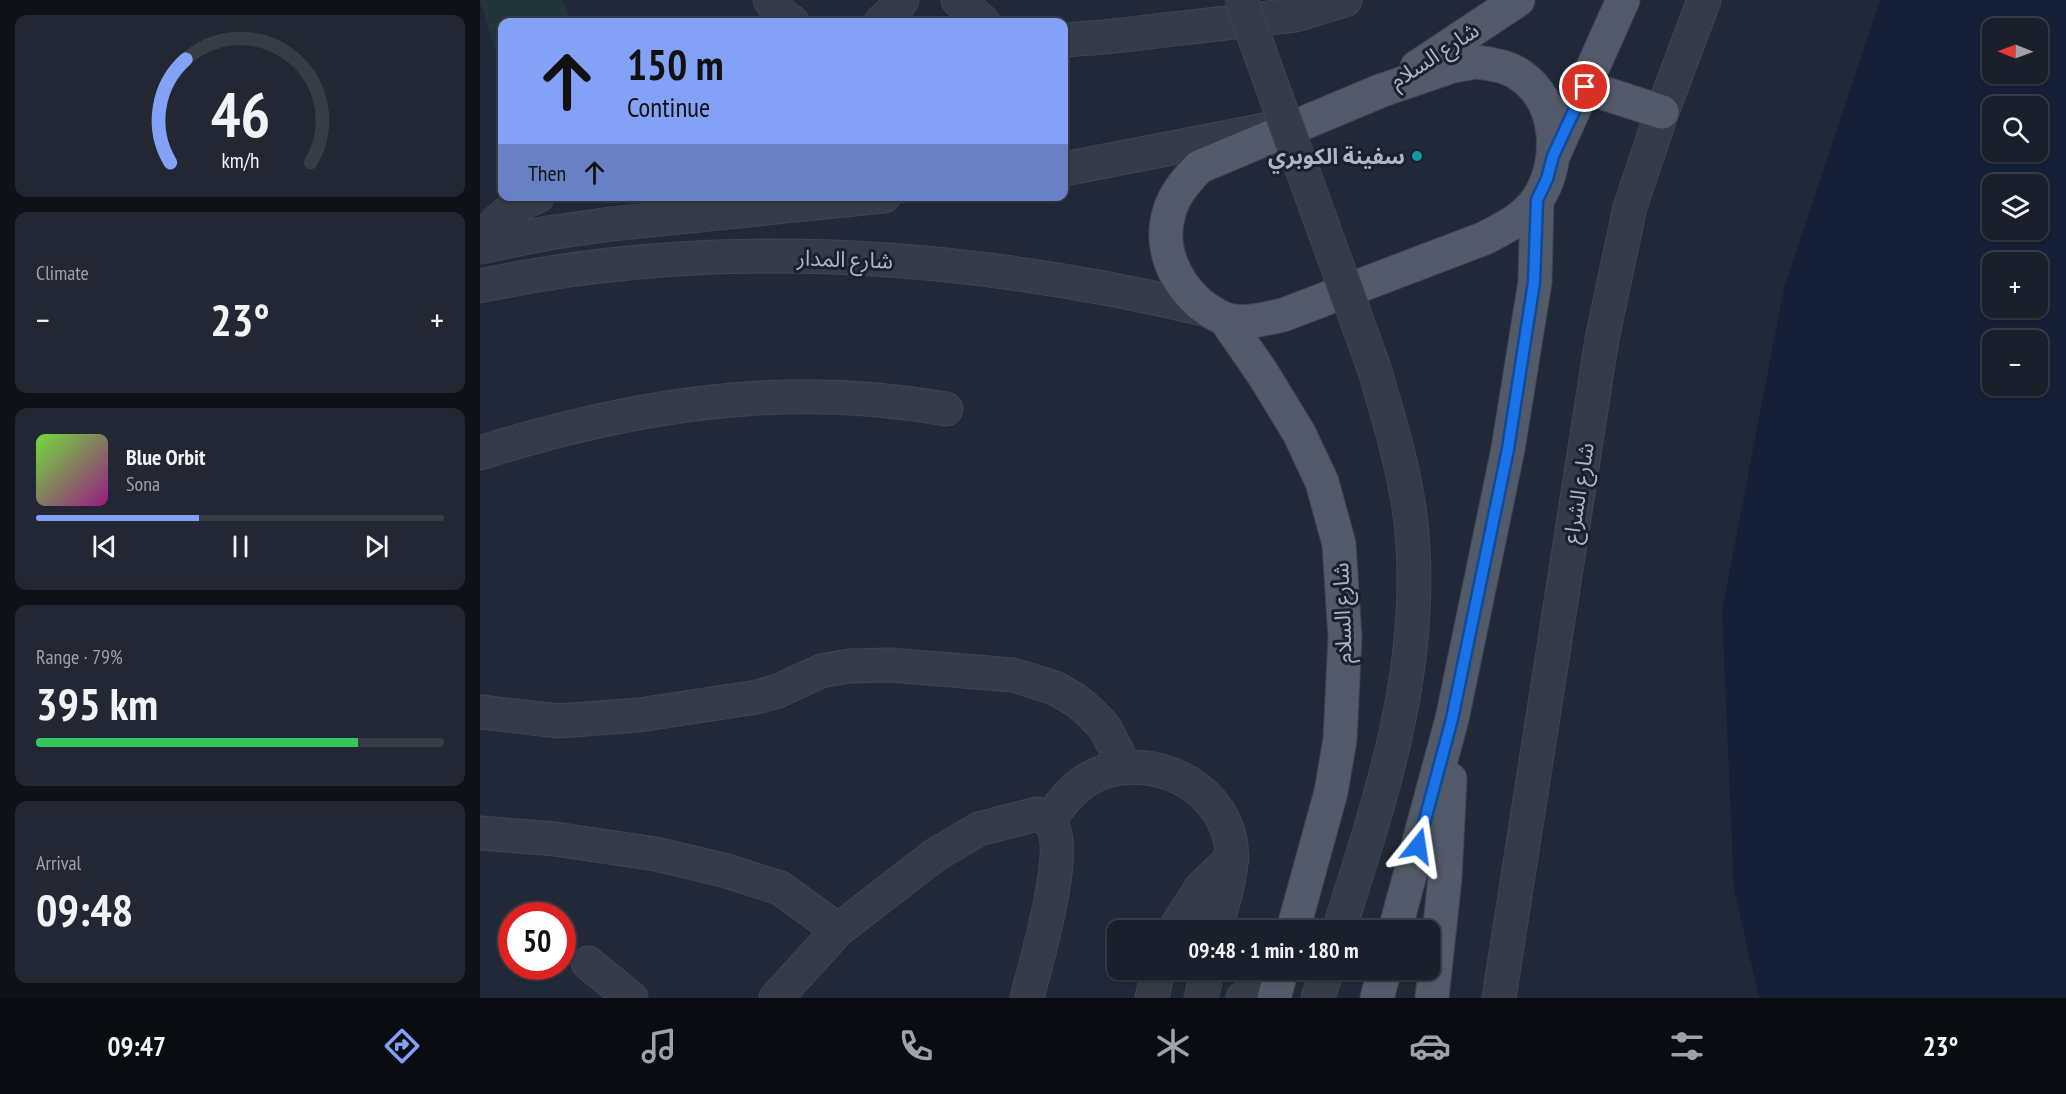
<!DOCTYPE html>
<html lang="en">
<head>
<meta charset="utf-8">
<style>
	body { margin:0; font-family:"PT Sans Narrow","Noto Sans Arabic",sans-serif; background:#222733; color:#f1f3f6; height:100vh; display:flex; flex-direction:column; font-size:22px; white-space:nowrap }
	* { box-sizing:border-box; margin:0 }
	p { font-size:20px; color:#9fa2a9 }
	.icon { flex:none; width:33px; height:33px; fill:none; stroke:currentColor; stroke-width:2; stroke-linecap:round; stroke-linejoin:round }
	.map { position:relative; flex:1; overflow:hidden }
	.side { display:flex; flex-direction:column; gap:15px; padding:15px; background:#0e1118; width:480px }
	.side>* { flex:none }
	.top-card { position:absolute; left:18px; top:18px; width:570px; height:183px; border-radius:12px; box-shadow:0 2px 4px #0004,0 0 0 2px #373d47; background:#83a2f7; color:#111; overflow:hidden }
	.needle { width:39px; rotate:271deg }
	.controls { position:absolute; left:1502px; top:18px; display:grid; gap:12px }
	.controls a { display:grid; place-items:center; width:66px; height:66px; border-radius:12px; background:#191f2b; box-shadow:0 2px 4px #0004,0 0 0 2px #373d47; font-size:30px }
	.speed { position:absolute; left:18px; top:902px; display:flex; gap:12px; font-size:30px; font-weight:700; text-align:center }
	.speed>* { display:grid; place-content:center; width:78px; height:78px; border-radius:50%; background:#191f2b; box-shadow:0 2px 4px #0004,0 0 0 2px #373d47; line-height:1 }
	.speed .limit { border:9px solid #d22; background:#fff; color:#111 }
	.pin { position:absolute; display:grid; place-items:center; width:51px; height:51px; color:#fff; margin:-26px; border:3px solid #fff; border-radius:50%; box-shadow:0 2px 6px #0007 }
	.me { position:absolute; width:66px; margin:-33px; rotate:15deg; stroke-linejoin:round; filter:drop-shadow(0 0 4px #0008) }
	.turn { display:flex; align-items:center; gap:21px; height:126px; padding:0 30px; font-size:27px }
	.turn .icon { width:78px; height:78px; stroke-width:2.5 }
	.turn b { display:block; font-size:42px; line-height:51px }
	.then { display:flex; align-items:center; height:57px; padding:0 30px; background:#0003; gap:12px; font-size:22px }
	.big { font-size:45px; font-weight:700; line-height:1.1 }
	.side .tile { flex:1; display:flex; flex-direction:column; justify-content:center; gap:9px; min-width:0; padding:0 21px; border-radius:12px; background:#222733 }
	.side .dial { align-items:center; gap:0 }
	.dial svg { height:156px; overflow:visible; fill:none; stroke:#373d47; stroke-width:7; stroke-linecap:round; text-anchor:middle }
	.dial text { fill:#f1f3f6; stroke:none }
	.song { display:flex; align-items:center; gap:18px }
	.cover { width:72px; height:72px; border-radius:9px; background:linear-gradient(135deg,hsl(100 70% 55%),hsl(310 70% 35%)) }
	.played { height:6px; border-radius:3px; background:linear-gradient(90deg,#83a2f7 40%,#373d47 40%) }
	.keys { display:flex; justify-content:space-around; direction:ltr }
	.heat { display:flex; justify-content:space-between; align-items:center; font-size:33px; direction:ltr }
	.charge { height:9px; border-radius:4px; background:linear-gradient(90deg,#34c759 79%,#373d47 0) }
	.trip { position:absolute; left:627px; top:920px; width:333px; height:60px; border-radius:12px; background:#191f2b; box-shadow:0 2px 4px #0004,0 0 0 2px #373d47; font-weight:700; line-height:60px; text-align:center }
	.tabs { display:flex; height:96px; justify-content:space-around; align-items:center; background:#0a0c11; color:#9fa2a9 }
	.tabs .icon { width:42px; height:42px }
	.tabs .active { color:#83a2f7 }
	.tabs b { font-size:27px; color:#f1f3f6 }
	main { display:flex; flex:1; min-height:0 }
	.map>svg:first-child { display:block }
	.green { fill:#23353a }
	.water { fill:#151f36; fill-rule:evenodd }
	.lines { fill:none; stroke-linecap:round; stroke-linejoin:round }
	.minor-casing { stroke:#3e4453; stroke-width:35 }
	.major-casing { stroke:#3e4453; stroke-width:35 }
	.minor { stroke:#353b49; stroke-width:33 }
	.major { stroke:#535a6a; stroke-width:33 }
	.minor-bridge-casing { stroke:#3e4453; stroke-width:35; stroke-linecap:butt }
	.minor-bridge { stroke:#353b49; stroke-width:33 }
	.route-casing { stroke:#114b97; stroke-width:15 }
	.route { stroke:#1a73e8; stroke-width:10 }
	.culture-dot { fill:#0f9aa8; stroke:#1a202e; stroke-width:2 }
	.labels { text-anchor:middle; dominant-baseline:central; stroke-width:6; stroke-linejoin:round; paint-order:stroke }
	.street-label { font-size:22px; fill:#b0b5c6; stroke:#1a202e }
	.poi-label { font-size:22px; font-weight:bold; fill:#b0b5c6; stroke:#1a202e; text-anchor:end }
</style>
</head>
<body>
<main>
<section class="side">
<div class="tile dial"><svg viewBox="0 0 100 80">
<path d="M14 69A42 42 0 1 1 86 69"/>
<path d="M14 69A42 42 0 0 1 22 16" stroke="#83a2f7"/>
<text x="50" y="56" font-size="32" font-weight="700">46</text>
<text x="50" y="72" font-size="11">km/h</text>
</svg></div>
<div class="tile"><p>Climate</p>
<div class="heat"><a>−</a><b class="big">23°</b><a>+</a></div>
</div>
<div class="tile">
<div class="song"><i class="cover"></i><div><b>Blue Orbit</b><p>Sona</p></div></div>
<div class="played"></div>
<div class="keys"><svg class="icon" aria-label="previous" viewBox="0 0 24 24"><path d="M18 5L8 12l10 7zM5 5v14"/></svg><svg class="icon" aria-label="pause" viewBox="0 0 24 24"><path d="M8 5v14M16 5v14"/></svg><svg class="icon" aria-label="next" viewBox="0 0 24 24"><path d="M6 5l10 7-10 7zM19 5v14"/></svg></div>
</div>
<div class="tile"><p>Range · 79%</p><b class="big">395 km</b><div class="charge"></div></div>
<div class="tile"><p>Arrival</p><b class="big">09:48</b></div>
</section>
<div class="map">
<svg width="1586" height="998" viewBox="0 0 1586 998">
	<rect width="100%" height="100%" fill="#212939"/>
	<polygon class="green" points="0,0 82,0 91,22 22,22 22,65 20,65"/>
	<path class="water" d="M1400 0H1586V998H1279L1254 889 1242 611 1304 288ZM1512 28H1557V74H1512ZM1512 106H1557V152H1512ZM1512 184H1557V230H1512ZM1512 262H1557V308H1512ZM1512 340H1557V386H1512Z"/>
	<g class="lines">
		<defs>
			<g id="minor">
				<polyline points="290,0 302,15 312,22"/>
				<polyline points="478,0 503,22"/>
				<polyline points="401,22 415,9 422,0"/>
				<polyline points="584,40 625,37 815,15 865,0"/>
				<polyline points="584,169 790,129"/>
				<path d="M0 245C13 220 33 206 58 196"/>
				<polyline points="0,247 68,233 131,224 404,196"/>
				<path d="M0 286C240 235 491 254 728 310"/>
				<path d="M0 453C152 405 307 380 466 409"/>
				<polyline points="0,712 79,721 159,715 277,697 298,691 341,671 369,666 410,665 533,675 575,688 594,699 610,712 625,728 645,767"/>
				<path d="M569 821C583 800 598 781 623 772 675 755 737 784 750 839 756 866 742 903 736 930"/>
				<polyline points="0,833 75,839 176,854 243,870 300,888 358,930"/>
				<polyline points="694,930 721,888 752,858"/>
				<path d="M859 930C899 803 941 682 933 547 930 486 911 426 894 368"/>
				<polyline points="108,963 151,998"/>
				<path d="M296 998 358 930 455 855 499 829 557 814C560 816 566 818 569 821 592 846 555 965 547 998"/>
				<polyline points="672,998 678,969"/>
				<polyline points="721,998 728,969"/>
				<polyline points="763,998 801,973"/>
				<polyline points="838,998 847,969"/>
				<polyline points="1019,998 1122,339 1150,207 1182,112 1224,0"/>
			</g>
			<g id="major">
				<path d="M996 62C1012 64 1027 66 1040 75 1079 101 1083 162 1057 200 1045 218 1024 228 1005 238L803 315C784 319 767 324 748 320 738 317 728 310 720 304 694 281 679 247 689 213 694 194 706 181 719 167L900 91 973 66Z"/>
				<polyline points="937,67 1038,0"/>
				<polyline points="1105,87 1182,112"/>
				<polyline points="1074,154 1143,0"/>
				<polyline points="745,319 783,374 819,433 842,482 859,544 865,638 860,739 851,792 813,930"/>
				<polyline points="915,930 972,719 1028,449 1055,282 1057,200"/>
				<polyline points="794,998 802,969"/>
				<polyline points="897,998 905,969"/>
				<polyline points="952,998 965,878 970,779"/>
			</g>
		</defs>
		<use href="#minor" class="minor-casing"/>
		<use href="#major" class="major-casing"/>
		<use href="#minor" class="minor"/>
		<use href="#major" class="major"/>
		<defs>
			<polyline id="minor-bridge" points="761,0 894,368"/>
		</defs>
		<use href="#minor-bridge" class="minor-bridge-casing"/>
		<use href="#minor-bridge" class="minor-bridge"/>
	</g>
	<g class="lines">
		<defs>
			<polyline id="route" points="938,846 972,719 1028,449 1054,282 1057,200 1067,179 1073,156 1105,87"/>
		</defs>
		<use href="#route" class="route-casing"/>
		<use href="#route" class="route"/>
	</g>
	<circle class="culture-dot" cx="937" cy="156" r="6"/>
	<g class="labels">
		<g class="street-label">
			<text transform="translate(954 55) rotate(-33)">شارع السلام</text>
			<text transform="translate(365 259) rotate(2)">شارع المدار</text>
			<text transform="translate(1098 493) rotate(-81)">شارع الشراع</text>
			<text transform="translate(862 613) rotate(-92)">شارع السلام</text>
		</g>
		<g class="poi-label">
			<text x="925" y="156">سفينة الكوبري</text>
		</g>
	</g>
</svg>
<div class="controls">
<a><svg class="needle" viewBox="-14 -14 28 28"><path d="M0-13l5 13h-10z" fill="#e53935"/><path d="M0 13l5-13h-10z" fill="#9fa2a9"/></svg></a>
<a><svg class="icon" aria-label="search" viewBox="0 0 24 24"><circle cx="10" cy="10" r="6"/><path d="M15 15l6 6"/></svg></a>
<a><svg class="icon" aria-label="layers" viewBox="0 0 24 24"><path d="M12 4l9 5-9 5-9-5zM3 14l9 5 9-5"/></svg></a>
<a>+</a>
<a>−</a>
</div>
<div class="speed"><div class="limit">50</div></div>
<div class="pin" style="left:1105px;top:87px;background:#d93025"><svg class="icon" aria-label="arrive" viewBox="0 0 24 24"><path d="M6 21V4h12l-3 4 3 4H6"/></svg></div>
<svg class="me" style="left:938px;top:846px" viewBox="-20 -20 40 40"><path d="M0-17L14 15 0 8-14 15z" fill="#1a73e8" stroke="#fff" stroke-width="4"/></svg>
<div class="trip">09:48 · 1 min · 180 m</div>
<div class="top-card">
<div class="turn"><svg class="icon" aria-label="ahead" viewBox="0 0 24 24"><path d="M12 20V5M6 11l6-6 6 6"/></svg><div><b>150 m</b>Continue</div></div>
<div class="then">Then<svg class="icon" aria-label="ahead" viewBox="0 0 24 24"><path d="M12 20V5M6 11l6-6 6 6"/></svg></div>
</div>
</div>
</main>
<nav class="tabs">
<b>09:47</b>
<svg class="icon active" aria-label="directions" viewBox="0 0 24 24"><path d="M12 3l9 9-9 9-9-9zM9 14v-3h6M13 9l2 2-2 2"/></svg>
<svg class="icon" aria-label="music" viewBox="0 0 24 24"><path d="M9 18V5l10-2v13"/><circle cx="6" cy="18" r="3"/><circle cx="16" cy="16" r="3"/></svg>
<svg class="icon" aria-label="phone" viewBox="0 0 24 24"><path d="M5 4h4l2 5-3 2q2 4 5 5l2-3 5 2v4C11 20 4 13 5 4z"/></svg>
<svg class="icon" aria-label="climate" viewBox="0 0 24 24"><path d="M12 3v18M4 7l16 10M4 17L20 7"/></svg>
<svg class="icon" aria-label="car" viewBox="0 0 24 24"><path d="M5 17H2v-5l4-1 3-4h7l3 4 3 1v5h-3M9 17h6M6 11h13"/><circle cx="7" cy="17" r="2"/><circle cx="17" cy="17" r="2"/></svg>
<svg class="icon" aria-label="filters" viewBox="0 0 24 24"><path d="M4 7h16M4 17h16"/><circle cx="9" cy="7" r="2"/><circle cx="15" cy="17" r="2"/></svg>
<b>23°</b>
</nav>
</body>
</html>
